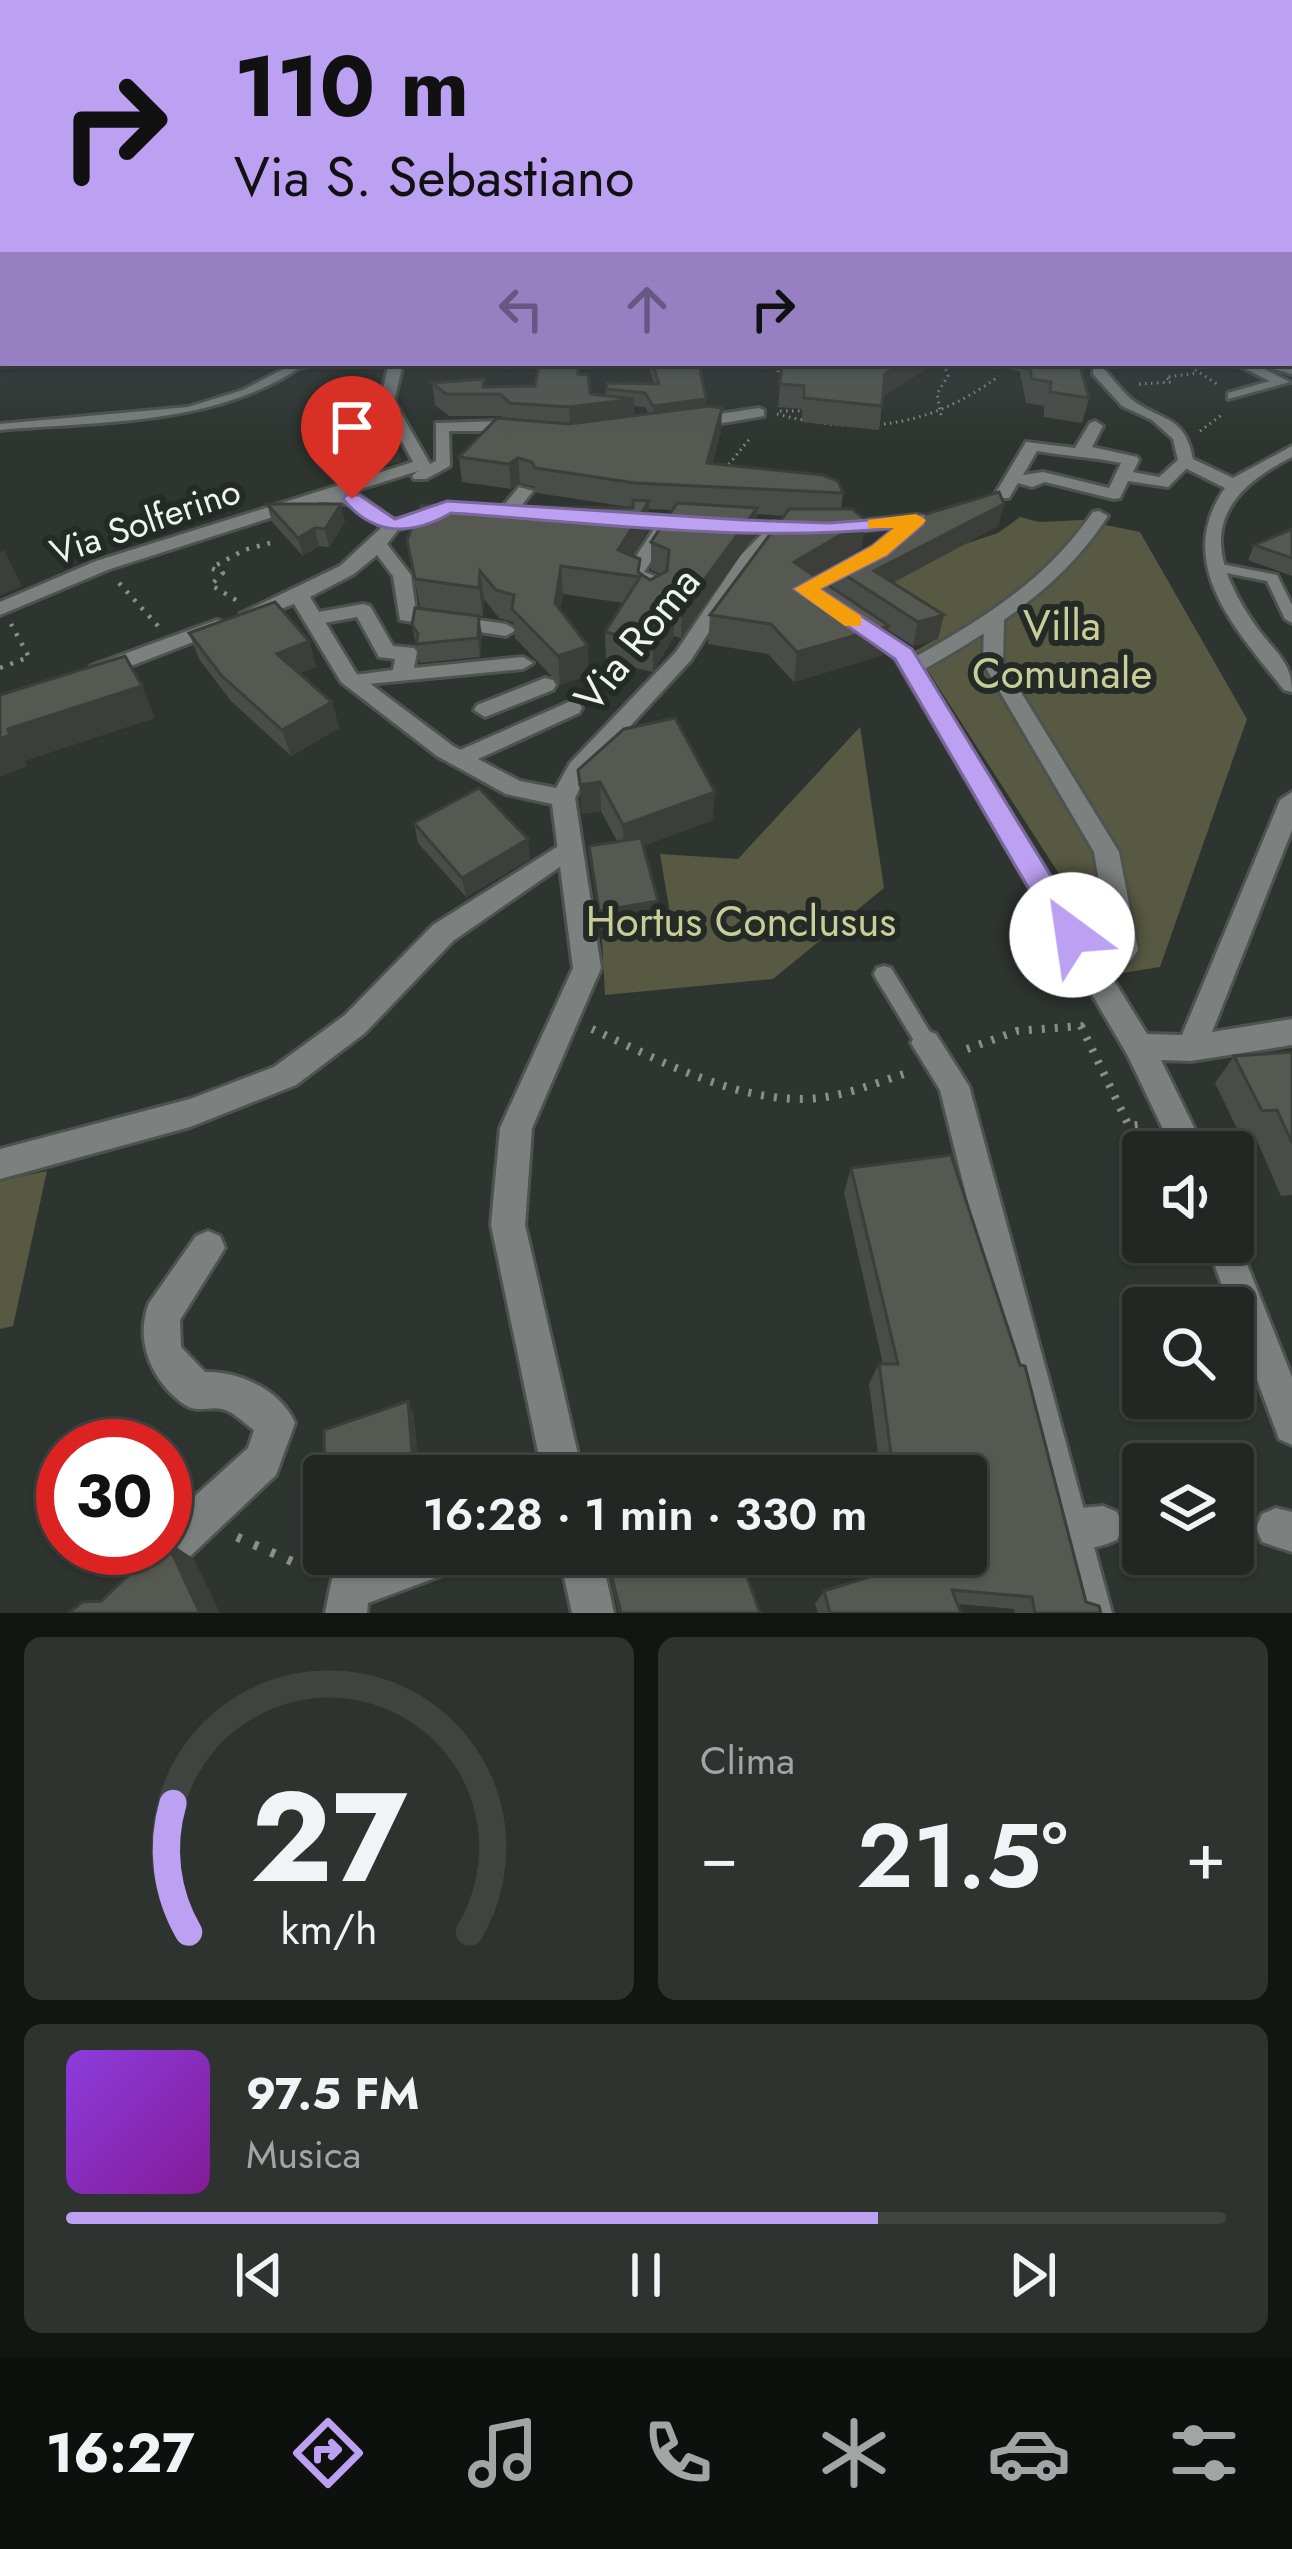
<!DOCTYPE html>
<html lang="it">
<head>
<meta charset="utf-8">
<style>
	body { margin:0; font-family:Jost,sans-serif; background:#2e3330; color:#f1f3f6; height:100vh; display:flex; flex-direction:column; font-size:45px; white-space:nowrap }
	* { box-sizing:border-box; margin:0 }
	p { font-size:39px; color:#a2a5a6 }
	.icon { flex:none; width:66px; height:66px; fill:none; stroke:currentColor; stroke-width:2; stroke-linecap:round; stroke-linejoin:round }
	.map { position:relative; height:1613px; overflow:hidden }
	.sheet { display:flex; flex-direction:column; gap:24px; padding:24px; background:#131513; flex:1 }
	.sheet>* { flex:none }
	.top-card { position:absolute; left:0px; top:0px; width:1293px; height:366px; box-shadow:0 3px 9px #0004,0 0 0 3px #3f4441; background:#bca0f2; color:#111; overflow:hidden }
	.buttons { position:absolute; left:1122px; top:1131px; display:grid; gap:24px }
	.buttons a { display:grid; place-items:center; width:132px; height:132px; border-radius:12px; background:#222723; box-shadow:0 3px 9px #0004,0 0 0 3px #3f4441; font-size:60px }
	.speed { position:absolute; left:36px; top:1419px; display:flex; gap:24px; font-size:60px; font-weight:700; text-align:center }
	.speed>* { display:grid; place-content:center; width:156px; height:156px; border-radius:50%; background:#222723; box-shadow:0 3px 9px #0004,0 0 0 3px #3f4441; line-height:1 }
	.speed .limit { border:18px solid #d22; background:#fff; color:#111 }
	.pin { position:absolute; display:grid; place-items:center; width:102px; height:102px; color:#fff; margin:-123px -51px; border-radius:50% 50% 50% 0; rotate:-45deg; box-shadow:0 0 12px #0007 }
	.pin .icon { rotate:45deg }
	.me { position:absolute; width:132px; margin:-66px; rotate:329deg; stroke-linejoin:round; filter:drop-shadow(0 0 9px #0008) }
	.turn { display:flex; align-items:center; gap:42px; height:252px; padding:0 36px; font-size:54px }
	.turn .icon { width:156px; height:156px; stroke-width:2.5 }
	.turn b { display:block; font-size:84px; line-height:102px }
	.lanes { display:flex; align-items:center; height:114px; padding:0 36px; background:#0003; justify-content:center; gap:60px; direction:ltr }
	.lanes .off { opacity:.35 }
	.big { font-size:90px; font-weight:600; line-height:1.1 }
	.sheet .card { flex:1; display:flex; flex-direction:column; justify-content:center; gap:18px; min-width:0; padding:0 42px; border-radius:18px; background:#2e3330 }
	.sheet .dial { align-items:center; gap:0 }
	.dial svg { height:312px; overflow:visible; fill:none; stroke:#3f4441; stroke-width:7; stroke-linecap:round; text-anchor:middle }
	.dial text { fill:#f1f3f6; stroke:none }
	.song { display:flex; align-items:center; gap:36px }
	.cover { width:144px; height:144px; border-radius:18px; background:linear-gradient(135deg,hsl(270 70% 55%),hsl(290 70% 35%)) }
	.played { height:12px; border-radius:6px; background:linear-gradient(90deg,#bca0f2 70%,#3f4441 70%) }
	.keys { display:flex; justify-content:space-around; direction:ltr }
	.heat { display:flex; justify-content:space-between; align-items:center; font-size:66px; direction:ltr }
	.sheet .tiles { flex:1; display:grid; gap:24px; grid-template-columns:1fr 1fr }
	.card:last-child { grid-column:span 2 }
	.trip { position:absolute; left:303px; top:1455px; width:684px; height:120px; border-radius:12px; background:#222723; box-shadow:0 3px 9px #0004,0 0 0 3px #3f4441; font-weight:600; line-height:120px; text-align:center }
	.tab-bar { display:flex; height:192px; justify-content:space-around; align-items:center; background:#0e100e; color:#a2a5a6 }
	.tab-bar .icon { width:84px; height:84px }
	.tab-bar .active { color:#bca0f2 }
	.tab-bar b { font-size:54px; color:#f1f3f6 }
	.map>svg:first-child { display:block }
	.green { fill:#585942 }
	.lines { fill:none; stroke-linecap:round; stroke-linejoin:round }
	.service-casing { stroke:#4d534e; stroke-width:6 }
	.pedestrian-casing { stroke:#4d534e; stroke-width:6 }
	.minor-casing { stroke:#4d534e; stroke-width:6 }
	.secondary-casing { stroke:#4d534e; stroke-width:6 }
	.path-far3 { stroke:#898e8a; stroke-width:3; stroke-dasharray:1.5 4.5; stroke-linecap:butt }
	.path-far2 { stroke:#898e8a; stroke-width:4.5; stroke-dasharray:3 8; stroke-linecap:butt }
	.path-far1 { stroke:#898e8a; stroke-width:8; stroke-dasharray:3 10; stroke-linecap:butt }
	.path { stroke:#898e8a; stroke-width:9; stroke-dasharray:4.5 14; stroke-linecap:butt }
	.service { fill:#7c807f; fill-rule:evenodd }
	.pedestrian { fill:#7c807f; fill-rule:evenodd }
	.minor { fill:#7c807f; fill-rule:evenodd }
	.secondary { fill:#a6adaa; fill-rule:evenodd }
	.wall { fill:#494d47; fill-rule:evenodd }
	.shaded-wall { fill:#3c3e39 }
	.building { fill:#555952; stroke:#3c3e39; stroke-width:3 }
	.route { fill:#bca0f2; stroke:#7a689d; stroke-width:3 }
	.slow { fill:#f59e0b }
	.labels { text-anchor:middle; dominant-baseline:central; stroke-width:12; stroke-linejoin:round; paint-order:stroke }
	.far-street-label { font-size:36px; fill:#f0f4f1; stroke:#242a25 }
	.park-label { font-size:42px; fill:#c9cd97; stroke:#242a25 }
	.street-label { font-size:42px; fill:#f0f4f1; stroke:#242a25 }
</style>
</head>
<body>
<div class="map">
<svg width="1292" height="1613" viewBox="0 0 1292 1613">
	<rect width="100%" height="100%" fill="#2e342f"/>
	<g class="green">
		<polygon points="1020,517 1039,522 1081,520 1140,532 1247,719 1160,967 1123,973 915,651 936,639 870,595 965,544 998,533"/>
		<polygon points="860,727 884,888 773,979 605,995 602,939 672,925 660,854 738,859"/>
		<polygon points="47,1171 13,1326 0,1329 0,1181"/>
	</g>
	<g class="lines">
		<defs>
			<g id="service">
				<path d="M295 363 305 364C217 426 103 421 0 430V424L188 407 243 390Z"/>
				<polygon points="1216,563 1277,575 1292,605 1292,623 1285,619 1267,581 1211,570 1211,564"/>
				<polygon points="884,966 891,968 933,1037 936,1043 933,1049 926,1052 919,1049 877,980 874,974 877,968"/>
			</g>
			<g id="pedestrian">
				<polygon points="1233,363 1252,363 1290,382 1228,399 1228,393 1270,381"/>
				<path d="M1095 421 1103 426 1092 447 1137 457 1139 460 1133 472 1159 477 1179 459 1193 462 1168 487 1128 481 1120 498 1114 499 1045 482 1032 487 1018 483 1009 498H997L995 494 1026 442 1075 448 1090 423ZM1037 451C1067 456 1092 457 1121 463L1109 488 1043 472 1023 475Z"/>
				<polygon points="519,487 533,491 514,515 502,515 499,511"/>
				<polygon points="363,604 370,606 393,646 414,648 417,652 414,668 523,657 533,663 523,669 347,686 343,681 347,676 393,670 395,659 379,657 357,617 313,625 303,619 313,613"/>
				<path d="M994 614 1004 620 1003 663 1119 852 1138 950C1128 967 1105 988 1085 981L1081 973 1085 965 1110 946 1094 852 983 663 984 620Z"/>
				<polygon points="545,678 553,680 556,685 553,690 485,717 474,710 477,705"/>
				<polygon points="571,701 579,703 582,708 579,713 467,764 451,764 448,759 451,754"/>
				<polygon points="568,840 577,843 580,849 577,855 453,941 365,1033 296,1085 190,1127 0,1179 0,1149 190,1099 274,1067 345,1015 433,925"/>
				<path d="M1103 1506 1117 1512 1123 1526 1117 1540C1097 1549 1075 1552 1055 1543L1049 1529 1055 1515 1069 1509Z"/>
				<polygon points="1276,1508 1292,1512 1292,1552 1262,1542 1256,1528 1262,1514"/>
			</g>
			<g id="minor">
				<rect x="1290" y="301" width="2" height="8"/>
				<path d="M278 363H312C305 370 285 370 278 363Z"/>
				<polygon points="389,363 403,363 394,401 430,464 436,461 436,423 502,421 523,435 515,440 498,437 495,431 449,431 450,466 426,479 414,479 412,476 418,471 345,494 359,495 394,520 448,506 448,514 398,530 387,544 411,575 416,611 506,624 516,630 506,636 400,620 393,576 377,555 354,574 310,597 356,673 453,746 520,781 556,788 570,763 676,652 741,555 774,522 789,526 754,562 691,660 587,773 575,798 601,968 532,1128 525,1225 583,1476 543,1476 491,1225 500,1128 573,968 552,804 506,794 437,756 341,682 294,604 250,620 240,614 340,566 382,527 348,504 320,502 110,569 0,615 0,602 96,561 413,462 380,401"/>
				<path d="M1004 363H1044C1035 370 1013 370 1004 363Z"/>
				<polygon points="1261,363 1292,366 1292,374 1263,366"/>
				<path d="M1093 368H1103C1112 378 1121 390 1131 399 1161 422 1185 414 1193 459L1233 478 1292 446V457C1204 501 1204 553 1258 629 1275 652 1292 662 1292 692L1284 690C1237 630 1172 564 1225 488L1179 465 1173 439 1152 420 1122 406 1093 374Z"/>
				<polygon points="759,408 764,410 764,416 693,428 685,423 693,418"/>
				<path d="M1099 511 1108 516C1061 588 996 628 923 670L1147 1034 1182 1035 1280 800 1292 792V830L1212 1032 1292 1019V1045L1191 1061 1161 1060 1206 1152H1174L1128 1056 895 658 852 627 862 621 869 623 910 650 915 657C985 618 1047 579 1093 512Z"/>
				<polygon points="617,513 696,518 705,523 696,528 673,527 644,572 665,580 659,602 645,602 646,584 623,576 656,526 611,522 611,514"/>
				<polygon points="916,515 922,516 922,524 833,534 824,529 833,524"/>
				<polygon points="217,620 224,622 224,630 105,676 98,677 88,671 91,666"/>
				<polygon points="926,1030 936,1034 969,1086 1112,1613 1070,1613 940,1090 911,1043 916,1034"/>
				<polygon points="1233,1229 1292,1377 1292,1445 1279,1439 1206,1242 1233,1242"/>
				<path d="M208 1231 220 1236 225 1248 180 1320 181 1347 205 1372C239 1371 281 1390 295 1423L276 1475 164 1581 149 1587 134 1581 128 1566 134 1551 165 1548V1523L248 1448 254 1430C245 1424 233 1411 222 1409 209 1406 197 1413 185 1405 152 1382 134 1341 149 1303L196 1236Z"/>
				<polygon points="387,1554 465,1554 459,1569 368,1603 367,1613 325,1613 333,1574"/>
				<polygon points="559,1554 601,1554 614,1613 572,1613"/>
			</g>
			<g id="secondary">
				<rect x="0" y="231" width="3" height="6"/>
				<rect x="1290" y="266" width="2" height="8"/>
			</g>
		</defs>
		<use href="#service" class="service-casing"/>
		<use href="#pedestrian" class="pedestrian-casing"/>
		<use href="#minor" class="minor-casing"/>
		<use href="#secondary" class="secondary-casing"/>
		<g class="path-far3">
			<polyline points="1185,363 1217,384"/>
			<polyline points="778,372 782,363"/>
			<polyline points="1139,384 1171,382 1166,377 1198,373"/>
			<polyline points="780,411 809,411"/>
			<path d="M777 414C860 436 929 428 999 376"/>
			<polyline points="941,415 937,394 948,376 944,363"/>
			<polyline points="1200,431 1223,414"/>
			<polyline points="725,469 751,437"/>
		</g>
		<g class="path-far2">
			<polyline points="119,583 159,627"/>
			<polyline points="236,600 211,585 223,573 211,568 244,550 270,543"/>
			<polyline points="0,668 29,657 11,624"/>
		</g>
		<g class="path-far1">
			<path d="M592 1029C657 1059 729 1099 802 1099 839 1099 875 1083 910 1072"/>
			<polyline points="967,1049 1017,1031 1081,1026 1129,1126 1146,1124"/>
		</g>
		<polyline class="path" points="237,1537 318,1573"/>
		<use href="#service" class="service"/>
		<use href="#pedestrian" class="pedestrian"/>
		<use href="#minor" class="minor"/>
		<use href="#secondary" class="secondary"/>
	</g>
	<g class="wall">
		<path d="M648 363H699L705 406 721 432 712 463 843 493 841 509 866 520 861 548 832 566 1004 504 998 526 892 583 938 639 913 646 888 630 883 655 794 682 768 654 708 644 710 615 784 516 757 514 755 535 681 638 674 636 653 672 606 661 605 632 623 603 563 594 560 610 589 675 560 685 515 638 513 622 499 618 484 599 483 616 420 607 407 540 629 507 537 493 534 487 520 483 511 489 462 482 459 457 504 419 502 416H449L435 405 432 383 485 387 535 386 581 375 590 394 606 396V389L654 384ZM634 406 645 407 649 414 634 416ZM649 509 672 510 651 542V570L661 574 650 580 640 574 632 556 649 528ZM831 566 829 585 815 576Z"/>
		<polygon points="782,363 936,363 883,396 879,430 802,422 802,409 778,407"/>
		<polygon points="1023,363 1079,363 1089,398 1082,423 1044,417 1044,406 1026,403 1020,373"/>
		<polygon points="267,504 345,522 329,547 319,546 303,556 272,522"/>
		<polygon points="1292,529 1292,576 1248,560 1254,545"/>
		<polygon points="412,625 482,635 480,657 420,663"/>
		<polygon points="189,633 309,641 316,667 300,673 332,702 339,728 291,756 231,701 199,659"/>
		<polygon points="578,770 713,820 643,846 658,921 600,931 589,846 617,841 601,811 582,814"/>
		<polygon points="414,823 528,839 530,859 466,897 418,843"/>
		<polygon points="1292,1052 1292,1195 1281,1196 1255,1136 1241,1137 1215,1083 1234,1056"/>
		<polygon points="851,1168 1086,1602 1101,1613 1015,1613 1014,1609 958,1604 961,1613 818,1613 815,1604 824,1591 938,1556 938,1554 966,1554 966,1476 881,1476 869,1384 879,1364 883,1364 844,1193"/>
		<polygon points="604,1554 739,1554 760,1613 619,1613"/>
	</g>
	<g class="shaded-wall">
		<polygon points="904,363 936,363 881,397 885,374"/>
		<polygon points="634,399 634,422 570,429 569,407"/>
		<polygon points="706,399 705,413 653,419 653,406"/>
		<polygon points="722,408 721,432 706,488 707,463"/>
		<polygon points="396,436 401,461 362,473 357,448"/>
		<polygon points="518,458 520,483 511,489 509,464"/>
		<polygon points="649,501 649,528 619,577 618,550"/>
		<polygon points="341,504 345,522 329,547 325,529"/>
		<polygon points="1004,504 998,526 873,593 874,571"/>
		<polygon points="757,508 755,535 681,638 682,610"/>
		<polygon points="866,520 861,548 791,590 794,562"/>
		<polygon points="315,528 319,546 303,556 298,538"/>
		<polygon points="4,550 22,586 0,596 0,552"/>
		<polygon points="561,566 563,594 557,631 555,603"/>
		<polygon points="480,571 484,599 483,616 479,588"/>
		<polygon points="674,608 674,636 653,672 653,643"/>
		<polygon points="944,615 938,639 913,646 918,622"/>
		<polygon points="479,616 482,635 480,657 478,638"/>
		<polygon points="889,626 883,655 794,682 797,652"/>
		<polygon points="309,641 316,667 285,679 277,654"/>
		<polygon points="588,646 589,675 560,685 558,656"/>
		<polygon points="142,686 155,718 25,761 27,766 0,777 0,739 8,729"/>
		<polygon points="332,702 339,728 291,756 282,730"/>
		<polygon points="600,782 601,811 582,814 580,785"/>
		<polygon points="715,792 713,820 624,853 623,825"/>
		<polygon points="528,839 530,859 466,897 462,878"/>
		<polygon points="658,901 658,921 600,931 599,911"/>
		<polygon points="408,1401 414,1415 420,1476 414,1476"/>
		<polygon points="166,1540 194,1559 220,1613 200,1613"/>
		<polygon points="329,1554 355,1554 337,1561"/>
	</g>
	<g class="building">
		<polygon points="539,363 579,363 578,374 588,375 590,394 634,399 569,407 510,403 500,394 446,394 432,383 484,379 483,387 535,386"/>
		<polygon points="652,363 699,363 706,399 653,406 645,393 606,389 607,383 659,384"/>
		<polygon points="782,363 904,363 885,374 882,406 804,398 804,386 780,384"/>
		<polygon points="1029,363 1079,363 1089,398 1050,392 1051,382 1032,379"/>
		<polygon points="347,391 379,392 396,436 357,448"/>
		<polygon points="709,406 722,408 707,463 823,475 838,481 843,493 635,483 535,468 532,462 518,458 509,464 459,457 497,418 569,424"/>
		<polygon points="999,492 1004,504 874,571 944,615 918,622 831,566 891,536 913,518"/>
		<polygon points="633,500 649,501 618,550 640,559 638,572 650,580 667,571 669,550 651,542 677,503 757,508 682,610 674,608 653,643 605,632 640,577 561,566 555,603 588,646 558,656 512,609 514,595 496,590 480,571 479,588 415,579 407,540 421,505 633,508"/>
		<polygon points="267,504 341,504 325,529 315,528 298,538"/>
		<polygon points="789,509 852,509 866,520 794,562 889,626 797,652 771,624 710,615"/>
		<polygon points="1292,529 1292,558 1254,545"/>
		<polygon points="275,602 309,641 277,654 332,702 282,730 221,675 189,633"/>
		<polygon points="415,608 479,616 478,638 416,644 418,634 412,625"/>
		<polygon points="125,656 142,686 8,729 10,735 0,739 0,695"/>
		<polygon points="675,718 715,792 623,825 600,782 580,785 578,770 624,729"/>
		<polygon points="479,788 528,839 462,878 414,823"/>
		<polygon points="641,838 658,901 599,911 589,846"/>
		<polygon points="1292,1052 1292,1143 1277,1110 1262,1111 1234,1056"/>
		<polygon points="951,1155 1020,1365 1025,1366 1086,1602 1099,1606 1101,1613 1035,1613 1032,1597 952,1590 961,1613 830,1613 824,1591 943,1554 966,1554 966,1476 894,1476 879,1364 898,1364 851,1168"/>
		<polygon points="408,1401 414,1476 325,1476 324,1430"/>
		<polygon points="166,1540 200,1613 69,1613 82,1602 101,1601 158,1548 165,1548"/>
		<polygon points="606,1554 739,1554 760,1613 621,1613"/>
	</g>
	<linearGradient id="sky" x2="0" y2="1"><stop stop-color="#191d1a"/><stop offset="0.49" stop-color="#465058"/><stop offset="1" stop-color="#465058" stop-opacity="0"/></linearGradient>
	<rect width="1292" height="442" fill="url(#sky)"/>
	<path class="route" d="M346 495H359L395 519 447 501 744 520 829 523 923 516V524L887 555 820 589 912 649 1082 927 1087 935 1082 944H1061L895 659 794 589 872 546 894 528C747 543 597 523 451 513 411 536 373 536 343 499Z"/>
	<polygon class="slow" points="916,514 926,520 923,524 887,555 820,589 861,616 861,626 845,626 794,589 872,546 894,528 868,528 868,520"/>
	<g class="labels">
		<g class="far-street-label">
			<text transform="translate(145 521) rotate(-19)">Via Solferino</text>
		</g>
		<g class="park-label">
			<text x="1062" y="625">Villa<tspan x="1062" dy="48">Comunale</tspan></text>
			<text x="741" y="921">Hortus Conclusus</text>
		</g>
		<g class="street-label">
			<text transform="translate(637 639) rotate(-51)">Via Roma</text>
		</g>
	</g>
</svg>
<div class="buttons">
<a><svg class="icon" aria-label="sound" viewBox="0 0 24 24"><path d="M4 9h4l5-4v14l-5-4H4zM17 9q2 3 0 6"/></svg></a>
<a><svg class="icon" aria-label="search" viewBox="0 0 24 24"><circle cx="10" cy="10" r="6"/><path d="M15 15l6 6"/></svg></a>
<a><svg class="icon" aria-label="layers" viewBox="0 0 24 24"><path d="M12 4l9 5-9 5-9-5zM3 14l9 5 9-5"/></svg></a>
</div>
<div class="speed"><div class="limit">30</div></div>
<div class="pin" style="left:352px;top:499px;background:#d93025"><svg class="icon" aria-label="arrive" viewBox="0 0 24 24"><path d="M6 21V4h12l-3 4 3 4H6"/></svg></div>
<svg class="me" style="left:1072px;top:935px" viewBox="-20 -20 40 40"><circle r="19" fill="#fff"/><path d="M0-13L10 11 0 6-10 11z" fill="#bca0f2"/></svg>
<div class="trip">16:28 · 1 min · 330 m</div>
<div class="top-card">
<div class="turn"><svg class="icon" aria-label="right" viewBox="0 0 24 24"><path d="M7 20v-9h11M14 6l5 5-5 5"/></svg><div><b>110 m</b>Via S. Sebastiano</div></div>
<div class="lanes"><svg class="icon off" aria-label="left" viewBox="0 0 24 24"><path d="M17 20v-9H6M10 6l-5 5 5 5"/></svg><svg class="icon off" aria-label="ahead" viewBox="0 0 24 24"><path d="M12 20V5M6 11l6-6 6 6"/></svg><svg class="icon" aria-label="right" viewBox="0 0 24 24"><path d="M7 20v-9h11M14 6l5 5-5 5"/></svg></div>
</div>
</div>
<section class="sheet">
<div class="tiles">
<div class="card dial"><svg viewBox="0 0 100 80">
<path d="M14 69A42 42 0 1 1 86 69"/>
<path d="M14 69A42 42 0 0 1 10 36" stroke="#bca0f2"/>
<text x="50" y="56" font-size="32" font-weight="700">27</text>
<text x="50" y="72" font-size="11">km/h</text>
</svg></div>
<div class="card"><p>Clima</p>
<div class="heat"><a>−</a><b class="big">21.5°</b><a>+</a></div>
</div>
<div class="card">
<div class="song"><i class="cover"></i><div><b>97.5 FM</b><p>Musica</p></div></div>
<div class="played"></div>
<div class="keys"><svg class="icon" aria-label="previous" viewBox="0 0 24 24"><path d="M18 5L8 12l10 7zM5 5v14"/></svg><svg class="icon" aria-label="pause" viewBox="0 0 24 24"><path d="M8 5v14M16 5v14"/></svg><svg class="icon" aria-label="next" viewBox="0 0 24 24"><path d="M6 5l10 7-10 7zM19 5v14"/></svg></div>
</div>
</div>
</section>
<nav class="tab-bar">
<b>16:27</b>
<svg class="icon active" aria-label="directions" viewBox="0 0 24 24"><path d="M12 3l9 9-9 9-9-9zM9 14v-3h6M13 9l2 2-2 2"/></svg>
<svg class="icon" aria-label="music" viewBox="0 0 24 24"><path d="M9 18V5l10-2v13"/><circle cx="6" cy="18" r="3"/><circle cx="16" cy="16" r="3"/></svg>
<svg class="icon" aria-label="phone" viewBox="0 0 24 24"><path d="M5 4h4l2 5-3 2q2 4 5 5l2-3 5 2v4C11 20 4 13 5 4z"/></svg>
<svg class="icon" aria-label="climate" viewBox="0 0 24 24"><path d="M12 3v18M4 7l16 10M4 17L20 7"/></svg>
<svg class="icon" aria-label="car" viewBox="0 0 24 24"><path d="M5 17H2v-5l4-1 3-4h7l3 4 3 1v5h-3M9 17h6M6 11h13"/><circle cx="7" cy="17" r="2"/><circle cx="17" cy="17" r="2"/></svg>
<svg class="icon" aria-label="filters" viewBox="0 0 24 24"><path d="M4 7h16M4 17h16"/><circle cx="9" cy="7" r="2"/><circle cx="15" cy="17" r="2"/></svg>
</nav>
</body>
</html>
